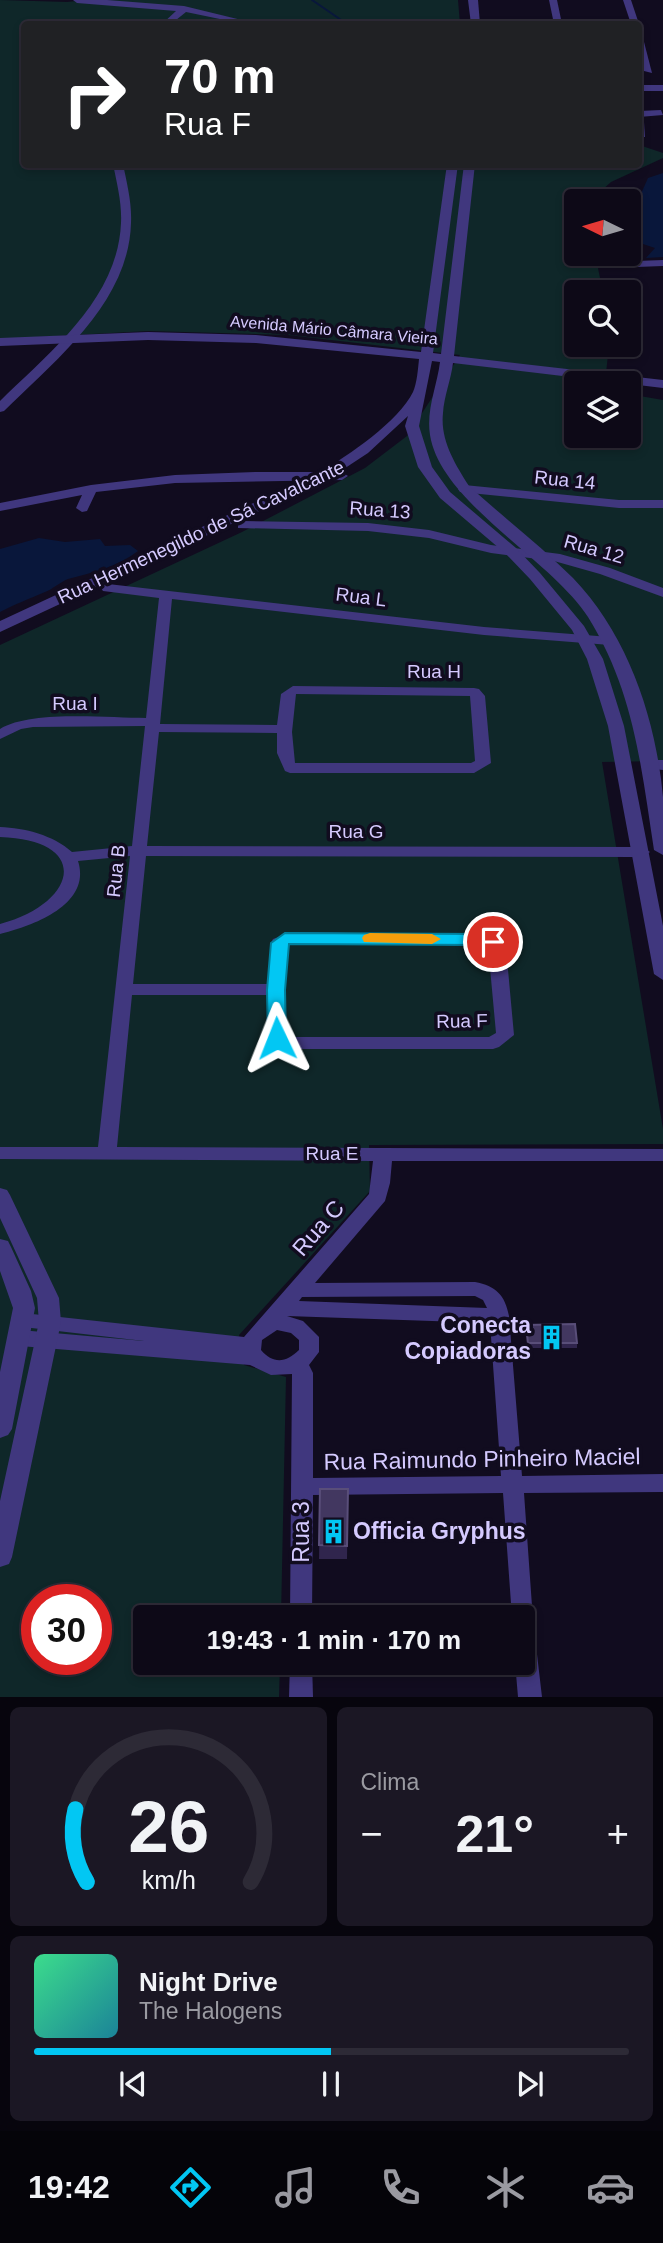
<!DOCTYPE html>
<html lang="pt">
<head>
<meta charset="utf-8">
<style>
	body { margin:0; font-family:Arial,sans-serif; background:#1b1724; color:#f1f3f6; height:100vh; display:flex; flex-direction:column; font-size:26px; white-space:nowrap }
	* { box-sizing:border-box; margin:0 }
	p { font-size:23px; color:#9a9aa1 }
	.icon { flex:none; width:38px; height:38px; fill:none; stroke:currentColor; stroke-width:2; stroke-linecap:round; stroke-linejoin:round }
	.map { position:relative; height:1697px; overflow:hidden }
	.panel { display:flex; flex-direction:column; gap:10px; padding:10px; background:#07050d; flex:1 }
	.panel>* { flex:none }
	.top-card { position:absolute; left:21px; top:21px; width:621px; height:147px; border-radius:7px; box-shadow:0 4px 10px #0003,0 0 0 2px #2d2a36; background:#202124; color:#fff; overflow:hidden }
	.needle { width:46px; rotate:275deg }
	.controls { position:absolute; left:564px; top:189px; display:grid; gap:14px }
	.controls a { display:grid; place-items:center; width:77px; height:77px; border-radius:7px; background:#0d0917; box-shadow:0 4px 10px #0003,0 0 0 2px #2d2a36; font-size:35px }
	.speed { position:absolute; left:21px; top:1584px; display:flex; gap:14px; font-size:35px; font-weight:700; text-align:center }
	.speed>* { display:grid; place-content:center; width:91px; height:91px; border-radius:50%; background:#0d0917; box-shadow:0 4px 10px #0003,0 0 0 2px #2d2a36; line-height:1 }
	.speed .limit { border:10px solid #d22; background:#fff; color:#111 }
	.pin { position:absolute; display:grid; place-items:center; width:60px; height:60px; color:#fff; margin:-30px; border:4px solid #fff; border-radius:50%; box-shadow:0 2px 7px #0007 }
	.me { position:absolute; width:77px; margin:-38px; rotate:358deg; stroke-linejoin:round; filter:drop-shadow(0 0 5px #0008) }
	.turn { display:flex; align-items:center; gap:24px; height:147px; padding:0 28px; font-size:32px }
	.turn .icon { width:91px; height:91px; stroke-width:2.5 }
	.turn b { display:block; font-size:49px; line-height:60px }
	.big { font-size:52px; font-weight:700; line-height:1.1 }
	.panel .tile { flex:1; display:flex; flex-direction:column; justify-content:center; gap:10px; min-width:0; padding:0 24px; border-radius:10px; background:#1b1724 }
	.panel .dial { align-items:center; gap:0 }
	.dial svg { height:182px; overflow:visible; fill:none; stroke:#2d2a36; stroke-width:7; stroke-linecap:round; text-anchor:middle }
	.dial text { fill:#f1f3f6; stroke:none }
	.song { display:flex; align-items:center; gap:21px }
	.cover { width:84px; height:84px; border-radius:10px; background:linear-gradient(135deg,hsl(150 70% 55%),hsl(190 70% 35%)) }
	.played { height:7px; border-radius:4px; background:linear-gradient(90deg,#02c7f3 50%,#2d2a36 50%) }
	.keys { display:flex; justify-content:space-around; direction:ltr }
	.heat { display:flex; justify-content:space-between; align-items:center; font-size:38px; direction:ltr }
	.panel .tiles { flex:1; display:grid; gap:10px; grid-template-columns:1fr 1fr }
	.tile:last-child { grid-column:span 2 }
	.trip { position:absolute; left:133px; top:1605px; width:402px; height:70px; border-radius:7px; background:#0d0917; box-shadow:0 4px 10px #0003,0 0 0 2px #2d2a36; font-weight:700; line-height:70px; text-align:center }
	.tabs { display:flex; height:112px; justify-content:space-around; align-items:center; background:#050409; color:#9a9aa1 }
	.tabs .icon { width:49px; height:49px }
	.tabs .on { color:#02c7f3 }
	.tabs b { font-size:32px; color:#f1f3f6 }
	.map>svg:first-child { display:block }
	.green { fill:#0f2729; fill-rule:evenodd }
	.water { fill:#09173b }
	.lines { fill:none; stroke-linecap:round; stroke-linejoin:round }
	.stream { stroke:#09173b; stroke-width:2 }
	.minor { fill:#40377e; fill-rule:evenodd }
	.tertiary { fill:#40377e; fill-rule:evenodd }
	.wall { fill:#30254d }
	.building { fill:#423760; stroke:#594e79; stroke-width:2 }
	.route { fill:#02c7f3; stroke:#01819e; stroke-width:2 }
	.slow { fill:#f59e0b }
	.labels { text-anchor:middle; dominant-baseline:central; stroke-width:7; stroke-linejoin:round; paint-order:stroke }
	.far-street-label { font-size:16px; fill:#d5caff; stroke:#110c1f }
	.street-label { font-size:19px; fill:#d5caff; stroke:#110c1f }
	.near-street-label { font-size:23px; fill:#d5caff; stroke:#110c1f }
	.near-poi-label { font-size:23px; font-weight:bold; fill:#d5caff; stroke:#110c1f; text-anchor:end }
</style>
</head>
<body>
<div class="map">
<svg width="663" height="1697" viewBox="0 0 663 1697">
	<rect width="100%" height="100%" fill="#110c1f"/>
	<path class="green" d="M0 0 67 2 87 0H458L460 24H24V164H639V145L663 153V158L611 182 590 201H576V254H595L603 292H576V345H609L605 383H576V436H628V394L663 400V761L602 762 663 1129V1144L369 1145 370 1191 239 1335 244 1365 286 1377 281 1617H145V1662L280 1663 279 1697H0V645L242 532 365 468 407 436 460 355 288 335 148 331 0 339ZM37 1600H96V1659H37Z"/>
	<g class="water">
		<polygon points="663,173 663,257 646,258 655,248 628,239 628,223 648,178"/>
		<path d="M39 538 65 542 100 539 105 546 130 545 138 551C117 567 94 572 68 579 60 582 53 589 45 592 29 599 15 604 0 612V549Z"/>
	</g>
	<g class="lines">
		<polyline class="stream" points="312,0 347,24"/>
		<g class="minor">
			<polygon points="73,0 107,0 184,6 258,24 244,24 186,12 171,24 162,24 176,11 77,3"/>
			<polygon points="549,0 557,0 562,24 554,24"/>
			<polygon points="623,0 631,0 639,24 639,25 631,24"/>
			<polygon points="639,35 643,38 652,73 644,71 639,52"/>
			<rect x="639" y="85" width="24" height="6"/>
			<polygon points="661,110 663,115 639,117 639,111"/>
			<polygon points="639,119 644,122 645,137 639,137"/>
			<path d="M113 164H123C127 184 132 203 131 223 129 302 56 360 4 411L0 412V401C50 352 118 299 121 223 122 203 117 184 113 164Z"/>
			<polygon points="663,260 663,266 610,268 605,265 610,262"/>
			<polygon points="255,472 342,472 348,476 342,480 175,483 96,492 87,511 82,512 76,508 82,495 0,511 0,503 91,485 175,475"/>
			<polygon points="464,485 619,500 663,500 663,508 619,508 460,492 458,489"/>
			<polygon points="243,521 368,523 429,530 491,545 560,554 610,568 663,588 663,597 600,574 554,561 491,553 429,538 368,531 238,528 238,522"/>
			<path d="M108 584 484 627 610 637 617 641 610 645 484 635 172 599 160 724 277 725 281 694 293 686 474 688 479 689 485 696 491 763 474 773H290L285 771 277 753V733L159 732 147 846 642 847 650 852 642 857 146 856 133 984H268L271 943 273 939 293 932 482 935 499 938 506 948 514 1035 499 1047 493 1049H281C261 1043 268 1012 268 995H132L117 1147 663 1149V1161H392L390 1183 385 1201 315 1283 475 1282C496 1286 505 1295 509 1316L522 1476 663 1474V1492L524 1493 533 1620 542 1697H518L515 1662H523V1617H512L503 1493 313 1495 312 1617H290L292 1374 271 1375 250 1365 20 1346 13 1343 10 1338 13 1333 20 1330 144 1341 23 1327 16 1325 13 1320 16 1315 23 1313 244 1337 369 1194 373 1161 0 1159V1147H98L130 856 78 861C92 905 32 926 0 934V924C78 903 92 840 0 837V827C25 828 53 835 72 852L132 846 145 726 33 727 21 729 0 739V729C31 710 107 718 146 718L159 598 103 591 101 588 103 585ZM296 694 470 696 475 761 471 763H295L292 732ZM295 942 488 946 496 1033 489 1037H286L284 990 287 946ZM475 1296 483 1300 487 1308 299 1301 302 1297ZM287 1316 490 1323 501 1476 313 1478V1373L309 1365 319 1352V1337L303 1321ZM277 1330 291 1333 299 1340V1350C286 1363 273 1364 261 1350L262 1340Z"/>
			<polygon points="649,760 663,760 663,770 644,768 641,765"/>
			<polygon points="290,1662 312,1662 313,1697 289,1697"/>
		</g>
		<g class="tertiary">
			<polygon points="468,0 478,0 480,24 471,24"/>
			<path d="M447 164H458L433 353 441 354 464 164H475L454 356 663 380V388L453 363C451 380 444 396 443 413 440 440 455 464 469 486 503 517 541 546 573 578 628 635 656 719 663 797 663 816 663 836 663 855L654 850C641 766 634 691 588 617 550 558 441 503 430 435 426 410 437 386 440 362L432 361 419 426 432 467 450 492 516 548 540 573 584 626 603 659 624 726 663 926V980L654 974 608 726 587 659 572 630 530 579 506 554 440 498 418 467 405 426 408 416 368 453 330 478 0 632V621L320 472C348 456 399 421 413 392 417 383 418 369 419 359L256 343 148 340 0 346V338L148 332 256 335 421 352Z"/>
			<polygon points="0,1188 7,1190 10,1195 59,1298 61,1322 12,1557 9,1564 0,1567 0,1501 39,1322 37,1298 0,1218"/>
			<polygon points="0,1239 8,1241 11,1247 31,1291 35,1308 12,1429 8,1435 0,1438 0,1372 13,1308 0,1271"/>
		</g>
	</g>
	<g class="wall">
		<polygon points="526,1325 577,1343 577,1348 527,1348"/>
		<polygon points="320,1489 348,1489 347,1559 319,1559"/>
	</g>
	<g class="building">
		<polygon points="575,1324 577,1343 528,1343 526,1325"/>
		<polygon points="320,1489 348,1489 347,1546 319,1545"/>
	</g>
	<polygon class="route" points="285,933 482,934 499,939 502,942 493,948 482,945 289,944 285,990 286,1038 277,1044 268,1038 267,990 271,943"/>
	<polygon class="slow" points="370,933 432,934 441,939 432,944 364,942 362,938 364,935"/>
	<defs>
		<symbol id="building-bare" viewBox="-9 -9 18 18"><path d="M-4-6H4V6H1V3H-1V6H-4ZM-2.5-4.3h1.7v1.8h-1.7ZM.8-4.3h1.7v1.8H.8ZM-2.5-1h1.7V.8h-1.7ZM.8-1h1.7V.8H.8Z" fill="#02c7f3" stroke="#110c1f" stroke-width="2.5" paint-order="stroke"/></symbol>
	</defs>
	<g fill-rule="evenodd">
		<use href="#building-bare" x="534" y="1320" width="35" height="35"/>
		<use href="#building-bare" x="316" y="1514" width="35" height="35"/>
	</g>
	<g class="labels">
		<g class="far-street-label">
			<text transform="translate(334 330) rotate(5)">Avenida Mário Câmara Vieira</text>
		</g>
		<g class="street-label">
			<text transform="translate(565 480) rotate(6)">Rua 14</text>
			<text transform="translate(380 510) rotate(4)">Rua 13</text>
			<text transform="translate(201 532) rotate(-25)">Rua Hermenegildo de Sá Cavalcante</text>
			<text transform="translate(594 549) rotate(16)">Rua 12</text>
			<text transform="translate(361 597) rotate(7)">Rua L</text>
			<text x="434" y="671">Rua H</text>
			<text x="75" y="703">Rua I</text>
			<text x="356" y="831">Rua G</text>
			<text transform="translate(116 871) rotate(-84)">Rua B</text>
			<text transform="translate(462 1021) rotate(-1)">Rua F</text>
			<text x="332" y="1153">Rua E</text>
		</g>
		<g class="near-street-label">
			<text transform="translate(318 1228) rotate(-49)">Rua C</text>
			<text transform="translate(482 1459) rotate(-1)">Rua Raimundo Pinheiro Maciel</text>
			<text transform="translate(301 1532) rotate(-90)">Rua 3</text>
		</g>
		<g class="near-poi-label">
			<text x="531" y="1325">Conecta<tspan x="531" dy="26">Copiadoras</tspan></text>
			<text x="353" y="1531" text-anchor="start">Officia Gryphus</text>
		</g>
	</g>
</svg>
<div class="controls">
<a><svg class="needle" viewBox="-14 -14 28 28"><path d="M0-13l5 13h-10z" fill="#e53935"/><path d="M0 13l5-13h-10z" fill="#9a9aa1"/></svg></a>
<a><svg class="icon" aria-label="search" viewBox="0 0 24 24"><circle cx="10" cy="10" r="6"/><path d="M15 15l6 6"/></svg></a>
<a><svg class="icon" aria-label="layers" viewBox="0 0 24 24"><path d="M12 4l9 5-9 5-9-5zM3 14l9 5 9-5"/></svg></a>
</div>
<div class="speed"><div class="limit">30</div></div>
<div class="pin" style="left:493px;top:942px;background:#d93025"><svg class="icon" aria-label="arrive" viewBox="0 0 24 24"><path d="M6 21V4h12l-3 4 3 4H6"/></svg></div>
<svg class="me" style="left:277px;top:1038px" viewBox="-20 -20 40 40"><path d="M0-17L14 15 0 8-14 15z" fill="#02c7f3" stroke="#fff" stroke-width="4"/></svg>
<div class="trip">19:43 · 1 min · 170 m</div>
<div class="top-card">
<div class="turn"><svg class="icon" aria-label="right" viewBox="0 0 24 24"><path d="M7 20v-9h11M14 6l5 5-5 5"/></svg><div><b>70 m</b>Rua F</div></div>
</div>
</div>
<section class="panel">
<div class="tiles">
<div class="tile dial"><svg viewBox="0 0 100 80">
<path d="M14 69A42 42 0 1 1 86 69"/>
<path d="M14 69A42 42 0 0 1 9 37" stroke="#02c7f3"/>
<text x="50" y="56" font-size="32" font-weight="700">26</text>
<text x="50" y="72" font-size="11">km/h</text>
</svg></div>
<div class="tile"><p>Clima</p>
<div class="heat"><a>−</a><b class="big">21°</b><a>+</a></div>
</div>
<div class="tile">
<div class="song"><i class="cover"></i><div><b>Night Drive</b><p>The Halogens</p></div></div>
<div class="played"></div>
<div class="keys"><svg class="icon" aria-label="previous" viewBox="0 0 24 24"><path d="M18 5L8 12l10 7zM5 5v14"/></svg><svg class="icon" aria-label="pause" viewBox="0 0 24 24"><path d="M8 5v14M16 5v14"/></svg><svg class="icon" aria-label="next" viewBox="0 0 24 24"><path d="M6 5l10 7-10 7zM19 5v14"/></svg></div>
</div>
</div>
</section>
<nav class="tabs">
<b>19:42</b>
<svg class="icon on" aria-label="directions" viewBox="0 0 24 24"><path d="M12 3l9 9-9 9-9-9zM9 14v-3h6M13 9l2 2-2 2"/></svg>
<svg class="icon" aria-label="music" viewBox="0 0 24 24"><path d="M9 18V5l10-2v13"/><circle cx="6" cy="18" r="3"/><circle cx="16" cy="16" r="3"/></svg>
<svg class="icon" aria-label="phone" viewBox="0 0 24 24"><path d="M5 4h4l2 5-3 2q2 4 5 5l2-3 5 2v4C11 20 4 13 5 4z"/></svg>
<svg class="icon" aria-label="climate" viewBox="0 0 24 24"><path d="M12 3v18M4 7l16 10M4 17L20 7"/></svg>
<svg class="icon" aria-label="car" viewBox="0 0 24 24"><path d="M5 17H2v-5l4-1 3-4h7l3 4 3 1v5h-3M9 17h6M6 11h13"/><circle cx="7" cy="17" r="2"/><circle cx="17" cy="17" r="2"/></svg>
</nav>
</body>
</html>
